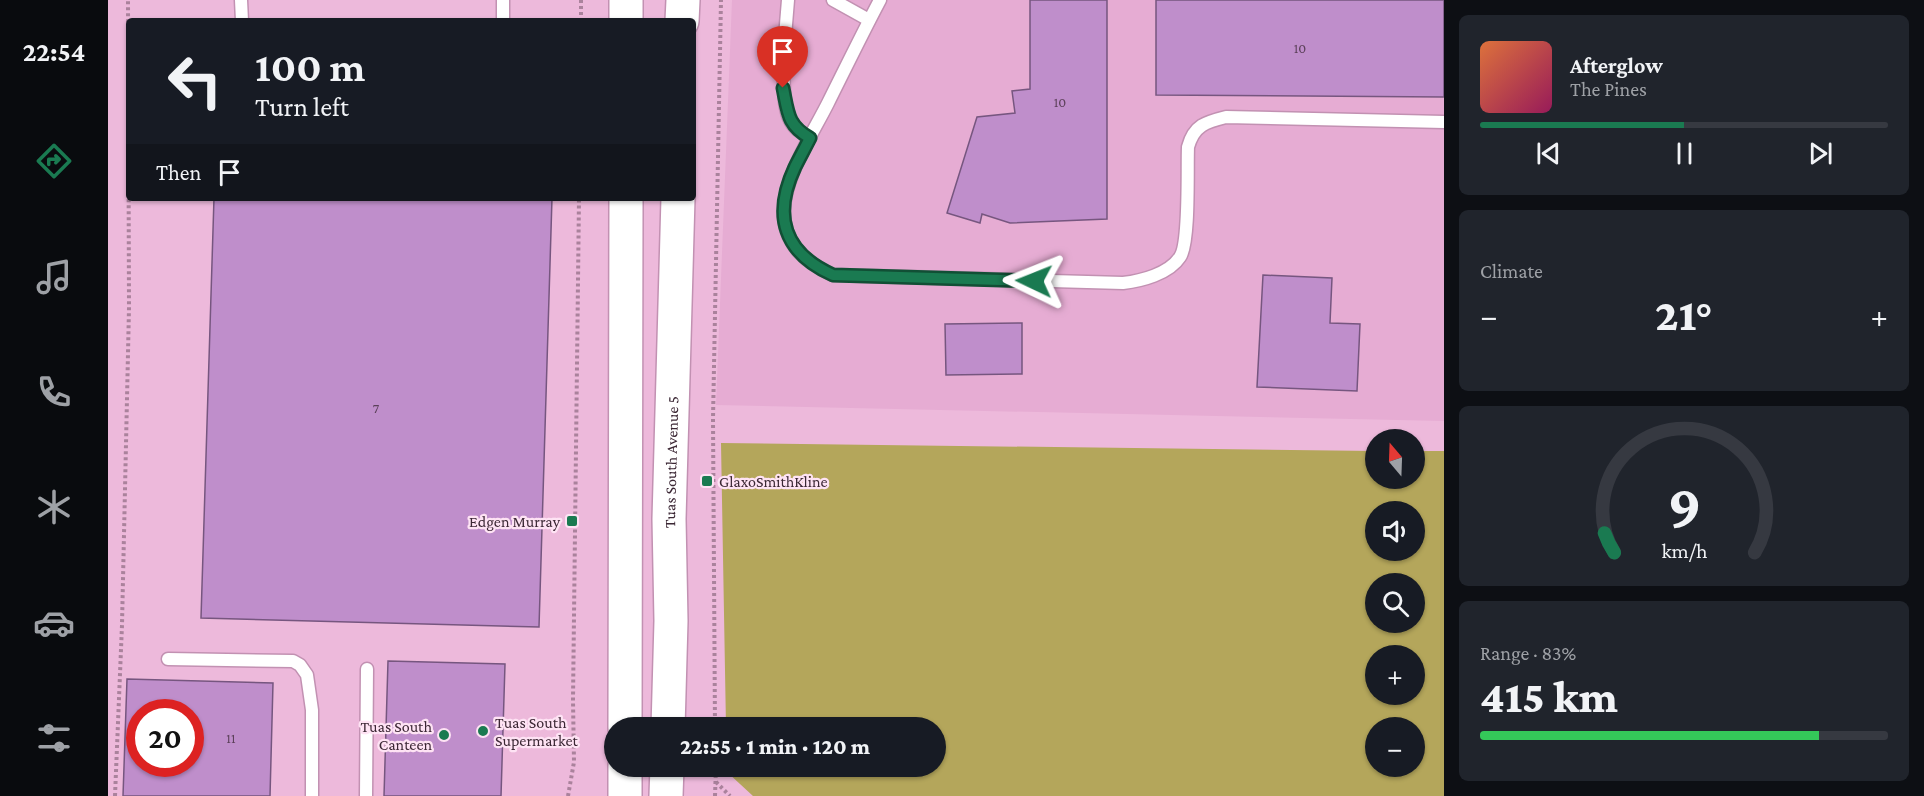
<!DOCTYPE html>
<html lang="en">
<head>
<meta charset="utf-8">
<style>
	body { margin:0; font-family:"Crimson Pro",serif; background:#20242c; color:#f1f3f6; height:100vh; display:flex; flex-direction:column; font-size:22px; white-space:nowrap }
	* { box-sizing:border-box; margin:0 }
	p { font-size:20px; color:#9ea1a6 }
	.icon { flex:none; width:33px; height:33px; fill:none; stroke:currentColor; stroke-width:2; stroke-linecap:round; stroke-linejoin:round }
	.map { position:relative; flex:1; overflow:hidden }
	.details { display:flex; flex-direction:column; gap:15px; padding:15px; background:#0d0f14; width:480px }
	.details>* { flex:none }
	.top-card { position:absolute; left:18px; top:18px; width:570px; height:183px; border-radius:6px; box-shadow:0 2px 4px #0004; background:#171b24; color:#f1f3f6; overflow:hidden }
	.needle { width:39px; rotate:341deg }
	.buttons { position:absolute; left:1257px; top:429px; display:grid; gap:12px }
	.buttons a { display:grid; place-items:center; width:60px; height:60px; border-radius:50%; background:#171b24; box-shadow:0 2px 4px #0004; font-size:30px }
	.speed { position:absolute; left:18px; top:699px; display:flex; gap:12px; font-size:30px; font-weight:700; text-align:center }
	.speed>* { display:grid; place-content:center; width:78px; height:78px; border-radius:50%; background:#171b24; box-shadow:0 2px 4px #0004; line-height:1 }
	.speed .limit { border:9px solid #d22; background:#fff; color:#111 }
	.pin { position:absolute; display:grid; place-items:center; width:51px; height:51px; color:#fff; margin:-62px -26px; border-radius:50% 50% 50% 0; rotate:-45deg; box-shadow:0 0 6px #0007 }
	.pin .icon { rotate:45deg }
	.me { position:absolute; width:66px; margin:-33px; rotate:272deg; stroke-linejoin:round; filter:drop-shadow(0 0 4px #0008) }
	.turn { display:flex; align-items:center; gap:21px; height:126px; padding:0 30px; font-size:27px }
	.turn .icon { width:78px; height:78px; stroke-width:2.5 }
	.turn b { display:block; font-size:42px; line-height:51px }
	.then { display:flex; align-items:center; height:57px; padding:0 30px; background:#0003; gap:12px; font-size:22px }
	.big { font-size:45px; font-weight:800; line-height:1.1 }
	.details .card { flex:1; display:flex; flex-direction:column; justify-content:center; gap:9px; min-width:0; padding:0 21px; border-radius:9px; background:#20242c }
	.details .dial { align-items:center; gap:0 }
	.dial svg { height:156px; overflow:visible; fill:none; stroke:#363941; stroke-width:7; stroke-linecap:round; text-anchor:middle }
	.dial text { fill:#f1f3f6; stroke:none }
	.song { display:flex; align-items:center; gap:18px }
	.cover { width:72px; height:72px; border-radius:9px; background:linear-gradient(135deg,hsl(20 70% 55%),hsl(330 70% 35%)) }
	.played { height:6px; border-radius:3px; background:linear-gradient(90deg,#1a7a51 50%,#363941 50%) }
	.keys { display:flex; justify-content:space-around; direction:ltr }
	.heat { display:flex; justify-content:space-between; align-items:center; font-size:33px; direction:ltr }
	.charge { height:9px; border-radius:4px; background:linear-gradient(90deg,#34c759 83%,#363941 0) }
	.trip { position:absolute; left:496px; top:717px; width:342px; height:60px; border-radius:30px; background:#171b24; box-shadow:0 2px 4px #0004; font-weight:800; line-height:60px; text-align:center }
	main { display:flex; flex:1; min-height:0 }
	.tabs { display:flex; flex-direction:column; width:108px; justify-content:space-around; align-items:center; background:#090b0e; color:#9ea1a6 }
	.tabs .icon { width:42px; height:42px }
	.tabs .current { color:#1a7a51 }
	.tabs b { font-size:27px; color:#f1f3f6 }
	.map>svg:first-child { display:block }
	.built { fill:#e6acd3 }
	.green { fill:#b4a65b; fill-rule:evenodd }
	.building { fill:#bf8ecb; stroke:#76567f; stroke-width:1.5; fill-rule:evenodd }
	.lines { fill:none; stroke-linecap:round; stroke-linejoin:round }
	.service-casing { stroke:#c291b2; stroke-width:15 }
	.secondary-casing { stroke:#c291b2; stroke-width:36 }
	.path { stroke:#aa829c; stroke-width:4; stroke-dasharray:3 3; stroke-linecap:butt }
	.service { stroke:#fff; stroke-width:12 }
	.secondary { stroke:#fff; stroke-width:33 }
	.route-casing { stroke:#114f35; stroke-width:15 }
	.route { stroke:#1a7a51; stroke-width:10 }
	.poi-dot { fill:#1a7a51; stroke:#fee3f4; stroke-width:2 }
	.labels { text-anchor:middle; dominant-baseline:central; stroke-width:4.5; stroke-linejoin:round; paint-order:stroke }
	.number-label { font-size:14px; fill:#5c415a }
	.street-label { font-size:16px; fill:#3b2734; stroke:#fee3f4 }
	.poi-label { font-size:16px; fill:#3b2734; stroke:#fee3f4; text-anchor:start }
</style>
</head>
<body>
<main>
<nav class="tabs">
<b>22:54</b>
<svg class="icon current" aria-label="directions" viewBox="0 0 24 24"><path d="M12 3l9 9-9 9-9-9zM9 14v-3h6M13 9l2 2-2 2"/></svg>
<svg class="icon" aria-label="music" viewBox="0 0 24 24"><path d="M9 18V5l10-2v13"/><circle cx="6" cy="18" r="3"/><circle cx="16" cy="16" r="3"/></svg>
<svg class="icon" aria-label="phone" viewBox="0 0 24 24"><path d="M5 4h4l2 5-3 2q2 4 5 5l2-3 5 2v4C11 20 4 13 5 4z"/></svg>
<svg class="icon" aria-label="climate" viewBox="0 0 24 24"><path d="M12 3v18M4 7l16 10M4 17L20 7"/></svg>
<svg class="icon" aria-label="car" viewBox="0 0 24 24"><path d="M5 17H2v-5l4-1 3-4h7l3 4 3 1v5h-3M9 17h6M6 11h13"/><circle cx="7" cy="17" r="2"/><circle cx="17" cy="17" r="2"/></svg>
<svg class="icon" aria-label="filters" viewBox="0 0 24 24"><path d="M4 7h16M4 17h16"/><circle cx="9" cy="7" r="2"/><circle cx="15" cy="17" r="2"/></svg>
</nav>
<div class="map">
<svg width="1336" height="796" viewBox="0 0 1336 796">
	<rect width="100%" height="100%" fill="#edb9db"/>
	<polygon class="built" points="624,0 1336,0 1336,421 608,405"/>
	<path class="green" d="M613 443 1267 451 1268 478H1306L1307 451H1336V796H645L619 772V767L828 766V728L618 727ZM1268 512H1306V550H1268ZM1268 584H1306V622H1268ZM1268 656H1306V694H1268ZM1268 728H1306V766H1268Z"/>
	<g class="building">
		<polygon points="922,0 999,0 999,219 902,223 874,214 872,223 839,213 869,117 907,113 904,91 922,89"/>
		<polygon points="1048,0 1336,0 1336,97 1048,95"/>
		<polygon points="106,198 444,198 431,627 93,618"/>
		<polygon points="1155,275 1224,278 1222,323 1252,324 1249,391 1149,387"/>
		<polygon points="914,323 914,374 838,375 837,324"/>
		<polygon points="280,661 397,664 393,796 276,796"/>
		<path d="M19 679 165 683 162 796H15ZM32 712H82V764H32Z"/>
	</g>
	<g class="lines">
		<defs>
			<g id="service">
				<polyline points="133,0 134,21"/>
				<path d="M680 0C678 27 670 98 682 120 686 129 694 133 702 138"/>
				<polyline points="725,0 761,20"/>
				<path d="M772 0C754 34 737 69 720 103 704 135 672 183 676 219 680 248 699 263 725 275L1015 283C1033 281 1061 274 1072 257 1082 243 1079 168 1080 147 1086 125 1098 122 1118 117L1336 122"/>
				<polyline points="395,21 395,0"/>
				<polyline points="60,659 185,661 192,665 199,675 204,710 204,796"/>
				<polyline points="258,796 259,669"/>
			</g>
			<g id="secondary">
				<polyline points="518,21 518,0"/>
				<polyline points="574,21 575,0"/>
				<polyline points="517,728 518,198"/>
				<path id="s1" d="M560 728 563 621 561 519 570 198"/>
				<polyline points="517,796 517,766"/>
				<polyline points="558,796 559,766"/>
			</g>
		</defs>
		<use href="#service" class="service-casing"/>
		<use href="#secondary" class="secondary-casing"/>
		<g class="path">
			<polyline points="473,21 473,0"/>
			<polyline points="607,728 605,419 613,0"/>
			<polyline points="608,782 622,796"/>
			<polyline points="7,796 14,625 21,308 20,0"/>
			<polyline points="460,796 466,762 465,700 471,198"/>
			<polyline points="607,796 608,766"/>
		</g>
		<use href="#service" class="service"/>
		<use href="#secondary" class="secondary"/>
	</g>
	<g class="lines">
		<defs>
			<path id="route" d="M675 88C680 112 679 125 702 138 697 148 692 157 687 167 664 216 676 253 725 275L926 281"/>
		</defs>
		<use href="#route" class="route-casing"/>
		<use href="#route" class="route"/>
	</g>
	<g class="poi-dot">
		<rect x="593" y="475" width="12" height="12" rx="3"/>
		<rect x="458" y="515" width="12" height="12" rx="3"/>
		<circle cx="375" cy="731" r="6"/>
		<circle cx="336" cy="735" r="6"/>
	</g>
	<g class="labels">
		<g class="number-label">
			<text x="1192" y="48">10</text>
			<text x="952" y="102">10</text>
			<text x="268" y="408">7</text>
			<text x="123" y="738">11</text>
		</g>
		<g class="street-label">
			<text stroke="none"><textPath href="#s1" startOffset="266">Tuas South Avenue 5</textPath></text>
		</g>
		<g class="poi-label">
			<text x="611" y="481">GlaxoSmithKline</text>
			<text x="452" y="521" text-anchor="end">Edgen Murray</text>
			<text x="387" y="722">Tuas South<tspan x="387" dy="18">Supermarket</tspan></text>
			<text x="324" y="726" text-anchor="end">Tuas South<tspan x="324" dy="18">Canteen</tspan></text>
		</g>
	</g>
</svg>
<div class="buttons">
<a><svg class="needle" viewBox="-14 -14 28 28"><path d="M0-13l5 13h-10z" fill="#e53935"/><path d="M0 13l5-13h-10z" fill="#9ea1a6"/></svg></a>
<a><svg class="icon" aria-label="sound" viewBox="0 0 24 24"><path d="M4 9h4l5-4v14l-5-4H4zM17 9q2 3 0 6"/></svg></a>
<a><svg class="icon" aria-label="search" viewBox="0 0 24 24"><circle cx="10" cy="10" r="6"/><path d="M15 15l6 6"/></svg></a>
<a>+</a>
<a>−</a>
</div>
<div class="speed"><div class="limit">20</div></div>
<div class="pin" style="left:675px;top:88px;background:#d93025"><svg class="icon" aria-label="arrive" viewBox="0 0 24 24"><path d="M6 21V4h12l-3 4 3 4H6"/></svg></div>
<svg class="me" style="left:926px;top:281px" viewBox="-20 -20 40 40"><path d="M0-17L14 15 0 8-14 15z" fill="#1a7a51" stroke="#fff" stroke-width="4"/></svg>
<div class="trip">22:55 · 1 min · 120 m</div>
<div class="top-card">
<div class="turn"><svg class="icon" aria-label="left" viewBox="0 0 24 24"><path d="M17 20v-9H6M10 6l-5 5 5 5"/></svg><div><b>100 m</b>Turn left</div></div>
<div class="then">Then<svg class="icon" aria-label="arrive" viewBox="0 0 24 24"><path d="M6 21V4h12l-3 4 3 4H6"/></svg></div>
</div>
</div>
<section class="details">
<div class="card">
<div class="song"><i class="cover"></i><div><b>Afterglow</b><p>The Pines</p></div></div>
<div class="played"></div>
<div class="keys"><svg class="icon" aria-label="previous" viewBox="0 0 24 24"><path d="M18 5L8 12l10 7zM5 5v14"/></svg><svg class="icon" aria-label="pause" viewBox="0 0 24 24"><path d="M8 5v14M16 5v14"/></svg><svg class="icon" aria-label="next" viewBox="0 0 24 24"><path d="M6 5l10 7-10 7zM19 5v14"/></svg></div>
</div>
<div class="card"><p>Climate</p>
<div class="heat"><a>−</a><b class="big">21°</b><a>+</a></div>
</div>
<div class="card dial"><svg viewBox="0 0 100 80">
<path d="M14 69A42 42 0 1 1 86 69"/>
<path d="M14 69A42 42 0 0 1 9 59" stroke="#1a7a51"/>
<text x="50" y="56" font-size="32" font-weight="700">9</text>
<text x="50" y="72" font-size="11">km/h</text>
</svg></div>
<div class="card"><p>Range · 83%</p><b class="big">415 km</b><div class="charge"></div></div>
</section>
</main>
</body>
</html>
